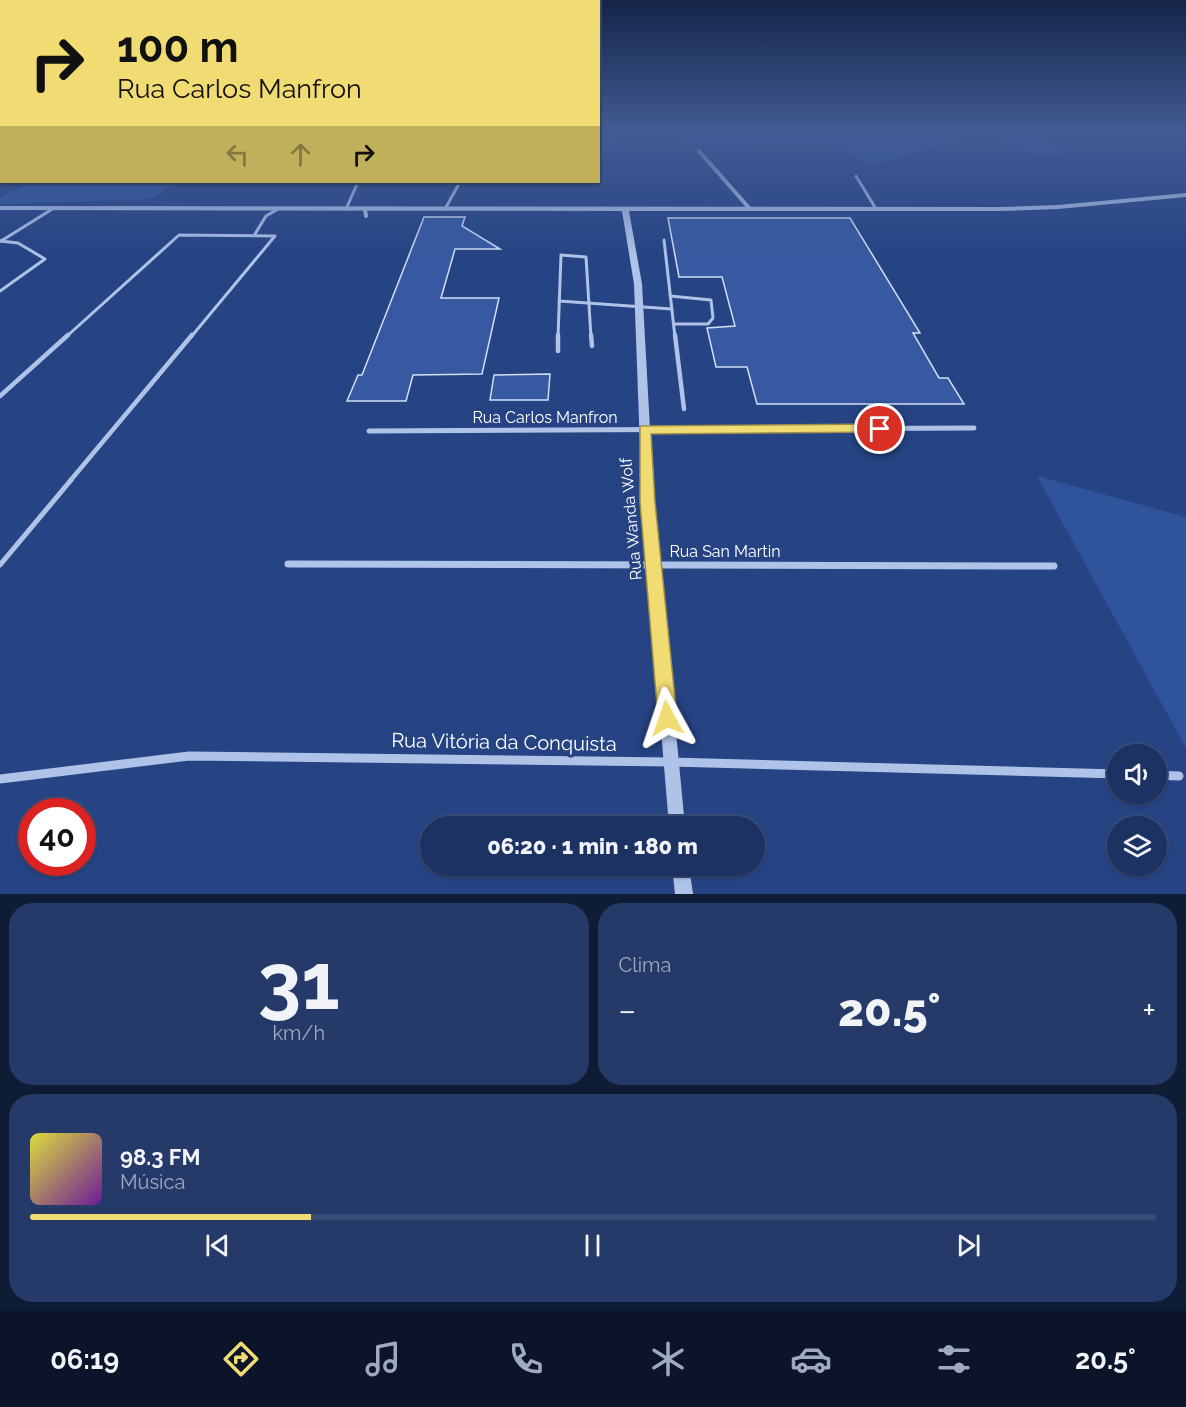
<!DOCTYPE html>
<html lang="pt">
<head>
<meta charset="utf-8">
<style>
	body { margin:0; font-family:Raleway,sans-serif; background:#253a69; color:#f1f3f6; height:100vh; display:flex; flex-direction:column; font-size:22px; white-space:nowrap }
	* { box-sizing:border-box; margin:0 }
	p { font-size:20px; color:#a0aabe }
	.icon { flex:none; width:33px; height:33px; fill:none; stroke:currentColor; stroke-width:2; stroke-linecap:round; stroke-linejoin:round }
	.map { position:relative; height:894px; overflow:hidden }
	.sheet { display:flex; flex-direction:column; gap:9px; padding:9px; background:#0f1c36; flex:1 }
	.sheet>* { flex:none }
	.top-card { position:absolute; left:0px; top:0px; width:600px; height:183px; box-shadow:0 2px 4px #0004,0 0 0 2px #3a4d78; background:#f1dc74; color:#111; overflow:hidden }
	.controls { position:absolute; left:1107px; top:744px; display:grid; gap:12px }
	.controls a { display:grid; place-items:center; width:60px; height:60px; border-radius:50%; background:#1c3263; box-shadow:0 2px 4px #0004,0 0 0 2px #3a4d78; font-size:30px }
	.speed { position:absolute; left:18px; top:798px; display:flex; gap:12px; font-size:30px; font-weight:700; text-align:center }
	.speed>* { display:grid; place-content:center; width:78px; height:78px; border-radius:50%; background:#1c3263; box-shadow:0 2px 4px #0004,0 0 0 2px #3a4d78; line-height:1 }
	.speed .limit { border:9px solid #d22; background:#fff; color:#111 }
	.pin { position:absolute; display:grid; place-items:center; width:51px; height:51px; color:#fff; margin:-26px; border:3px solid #fff; border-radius:50%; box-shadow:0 2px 6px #0007 }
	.me { position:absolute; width:66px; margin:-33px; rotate:355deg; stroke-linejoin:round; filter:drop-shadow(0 0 4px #0008) }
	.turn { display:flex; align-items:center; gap:21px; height:126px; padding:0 18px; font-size:27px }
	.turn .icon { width:78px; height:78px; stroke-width:2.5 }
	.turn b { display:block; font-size:42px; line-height:51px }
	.lanes { display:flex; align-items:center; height:57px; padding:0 18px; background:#0003; justify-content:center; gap:30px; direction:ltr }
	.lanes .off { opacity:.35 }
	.big { font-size:45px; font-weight:800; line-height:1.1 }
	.sheet .card { flex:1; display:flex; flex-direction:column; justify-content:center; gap:9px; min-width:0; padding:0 21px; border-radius:24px; background:#253a69 }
	.sheet .dial { align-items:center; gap:0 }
	.dial b { font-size:78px; line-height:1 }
	.song { display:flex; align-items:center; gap:18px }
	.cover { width:72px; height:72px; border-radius:9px; background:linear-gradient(135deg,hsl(60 70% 55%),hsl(280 70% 35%)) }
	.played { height:6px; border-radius:3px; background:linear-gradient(90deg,#f1dc74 25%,#3a4d78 25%) }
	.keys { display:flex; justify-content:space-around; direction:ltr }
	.heat { display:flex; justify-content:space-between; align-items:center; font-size:33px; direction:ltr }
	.sheet .tiles { flex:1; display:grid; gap:9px; grid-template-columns:1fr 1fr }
	.card:last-child { grid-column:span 2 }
	.trip { position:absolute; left:420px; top:816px; width:345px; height:60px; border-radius:30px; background:#1c3263; box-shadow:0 2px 4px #0004,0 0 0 2px #3a4d78; font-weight:800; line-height:60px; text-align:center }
	.tabs { display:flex; height:96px; justify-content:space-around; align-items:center; background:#0b1428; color:#a0aabe }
	.tabs .icon { width:42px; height:42px }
	.tabs .current { color:#f1dc74 }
	.tabs b { font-size:27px; color:#f1f3f6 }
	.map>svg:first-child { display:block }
	.green { fill:#30549b }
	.building { fill:#3659a1; stroke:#d2def6; stroke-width:1.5 }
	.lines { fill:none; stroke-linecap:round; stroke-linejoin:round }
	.service-far2 { stroke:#afc2e8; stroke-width:3 }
	.service-far1 { stroke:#afc2e8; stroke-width:4.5 }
	.service { stroke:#afc2e8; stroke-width:5 }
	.minor-far3 { stroke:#afc2e8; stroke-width:4 }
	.minor-far2 { stroke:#afc2e8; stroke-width:5 }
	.minor-far1 { stroke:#afc2e8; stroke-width:7 }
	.minor { stroke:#afc2e8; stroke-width:9 }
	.tertiary { fill:#afc2e8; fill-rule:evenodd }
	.route { fill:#f1dc74; stroke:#9d8f4b; stroke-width:1.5 }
	.labels { text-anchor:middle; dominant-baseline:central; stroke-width:6; stroke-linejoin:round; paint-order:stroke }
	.street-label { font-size:16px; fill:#fff; stroke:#264384 }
	.near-street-label { font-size:20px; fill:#fff; stroke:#264384 }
</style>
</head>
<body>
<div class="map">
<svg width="1186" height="894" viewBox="0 0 1186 894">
	<rect width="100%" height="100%" fill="#264384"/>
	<g class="green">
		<path d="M598 131H1031L1072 154 1037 157 981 133 874 165 824 141 698 147C670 131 645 128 614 138L609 150H599Z"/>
		<polygon points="28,182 176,182 151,199 0,204 0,198"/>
		<polygon points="1037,476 1186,517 1186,748"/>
	</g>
	<g class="building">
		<polygon points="424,217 465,217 462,226 500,249 455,249 441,298 499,298 482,374 413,375 406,401 347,401 358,375 362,375"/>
		<polygon points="668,218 850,218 920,333 913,333 939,378 948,378 964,404 757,404 747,367 716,367 707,328 735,326 722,277 679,277"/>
		<polygon points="550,374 548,400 490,400 494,375"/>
	</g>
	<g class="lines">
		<g class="service-far2">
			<polyline points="856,176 876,209"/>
			<polyline points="346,209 358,182"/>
			<polyline points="445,209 460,182"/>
			<polyline points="255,234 266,216 278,209"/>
			<polyline points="664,240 675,337"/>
			<polyline points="0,241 18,243 45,259 0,291"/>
			<polyline points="1,241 54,208"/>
			<polyline points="670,296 711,300 713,318 708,324 674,324"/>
			<polyline points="559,301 672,309"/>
			<polyline points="66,337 179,235 275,236 191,337"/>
			<polyline points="558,337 561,255 586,257 591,337"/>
		</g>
		<g class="service-far1">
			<polyline points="591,335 592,346"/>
			<polyline points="675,335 684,409"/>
			<polyline points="558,351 558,335"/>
			<polyline points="0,396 68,335"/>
			<polyline points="70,481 192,335"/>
		</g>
		<polyline class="service" points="0,565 71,480"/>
		<g class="minor-far3">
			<polyline points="699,151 750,209"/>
			<polyline points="365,209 366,216"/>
		</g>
		<polyline class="minor-far2" points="369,431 974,428"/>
		<polyline class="minor-far1" points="288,564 1054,566"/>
		<g class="minor">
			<polyline points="1156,775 1179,776"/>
			<polyline points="0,779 189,756 671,762 1118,774"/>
		</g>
		<g class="tertiary">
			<polygon points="1186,193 1186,197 1058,209 1000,211 629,211 642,284 654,502 685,826 669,826 642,502 634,284 622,211 0,210 0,206 1000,207 1058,205"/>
			<polygon points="672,866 689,866 693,894 675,894"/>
		</g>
	</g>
	<linearGradient id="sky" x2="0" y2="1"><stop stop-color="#152549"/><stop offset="0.51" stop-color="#415b94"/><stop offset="1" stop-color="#415b94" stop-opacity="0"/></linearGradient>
	<rect width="1186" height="256" fill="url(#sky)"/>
	<polygon class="route" points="880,424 887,429 885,432 651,434 655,502 677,718 674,725 667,728 661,725 658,718 640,502 640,426"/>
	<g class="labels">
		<g class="street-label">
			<text x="545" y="417">Rua Carlos Manfron</text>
			<text transform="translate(631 519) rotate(-95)">Rua Wanda Wolf</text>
			<text x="725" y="551">Rua San Martin</text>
		</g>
		<g class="near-street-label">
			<text transform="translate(504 742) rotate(1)">Rua Vitória da Conquista</text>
		</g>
	</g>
</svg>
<div class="controls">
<a><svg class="icon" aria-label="sound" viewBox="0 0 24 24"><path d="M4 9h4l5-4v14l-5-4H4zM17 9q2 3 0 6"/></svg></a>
<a><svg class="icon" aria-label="layers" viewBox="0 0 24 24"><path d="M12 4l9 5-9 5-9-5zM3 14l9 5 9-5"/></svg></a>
</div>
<div class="speed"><div class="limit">40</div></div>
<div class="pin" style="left:880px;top:429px;background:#d93025"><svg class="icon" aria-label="arrive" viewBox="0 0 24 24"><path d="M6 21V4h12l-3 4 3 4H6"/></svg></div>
<svg class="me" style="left:667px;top:718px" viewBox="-20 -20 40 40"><path d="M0-17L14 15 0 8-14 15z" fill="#f1dc74" stroke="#fff" stroke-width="4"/></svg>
<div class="trip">06:20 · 1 min · 180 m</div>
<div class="top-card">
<div class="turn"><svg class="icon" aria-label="right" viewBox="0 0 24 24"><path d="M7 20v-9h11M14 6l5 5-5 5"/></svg><div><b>100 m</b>Rua Carlos Manfron</div></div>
<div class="lanes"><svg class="icon off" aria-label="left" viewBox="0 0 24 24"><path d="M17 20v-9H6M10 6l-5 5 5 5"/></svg><svg class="icon off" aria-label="ahead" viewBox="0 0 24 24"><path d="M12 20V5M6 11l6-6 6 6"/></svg><svg class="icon" aria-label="right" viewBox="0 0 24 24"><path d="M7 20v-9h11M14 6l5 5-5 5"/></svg></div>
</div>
</div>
<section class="sheet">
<div class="tiles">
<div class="card dial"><b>31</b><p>km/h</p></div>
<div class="card"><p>Clima</p>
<div class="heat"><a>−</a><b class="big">20.5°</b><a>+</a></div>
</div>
<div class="card">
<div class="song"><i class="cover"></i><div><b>98.3 FM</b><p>Música</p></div></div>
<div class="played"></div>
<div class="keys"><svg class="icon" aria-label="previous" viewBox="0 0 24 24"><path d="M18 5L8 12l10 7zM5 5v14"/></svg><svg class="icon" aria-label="pause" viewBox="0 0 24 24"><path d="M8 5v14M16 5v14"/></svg><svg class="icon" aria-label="next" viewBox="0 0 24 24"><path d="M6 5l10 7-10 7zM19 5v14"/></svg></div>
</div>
</div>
</section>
<nav class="tabs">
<b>06:19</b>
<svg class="icon current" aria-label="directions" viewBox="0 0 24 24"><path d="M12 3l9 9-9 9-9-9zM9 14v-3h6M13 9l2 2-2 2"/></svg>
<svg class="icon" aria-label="music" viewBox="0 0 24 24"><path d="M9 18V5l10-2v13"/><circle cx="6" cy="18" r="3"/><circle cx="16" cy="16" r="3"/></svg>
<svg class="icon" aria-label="phone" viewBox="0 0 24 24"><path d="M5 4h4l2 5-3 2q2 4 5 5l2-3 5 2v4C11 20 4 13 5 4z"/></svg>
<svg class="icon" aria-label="climate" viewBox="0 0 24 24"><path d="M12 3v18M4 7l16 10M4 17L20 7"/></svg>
<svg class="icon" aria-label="car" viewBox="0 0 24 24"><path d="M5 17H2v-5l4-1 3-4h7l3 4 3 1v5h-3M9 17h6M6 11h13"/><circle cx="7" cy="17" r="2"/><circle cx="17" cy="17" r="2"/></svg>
<svg class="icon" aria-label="filters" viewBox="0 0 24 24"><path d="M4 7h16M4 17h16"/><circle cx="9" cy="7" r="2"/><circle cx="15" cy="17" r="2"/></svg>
<b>20.5°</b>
</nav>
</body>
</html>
